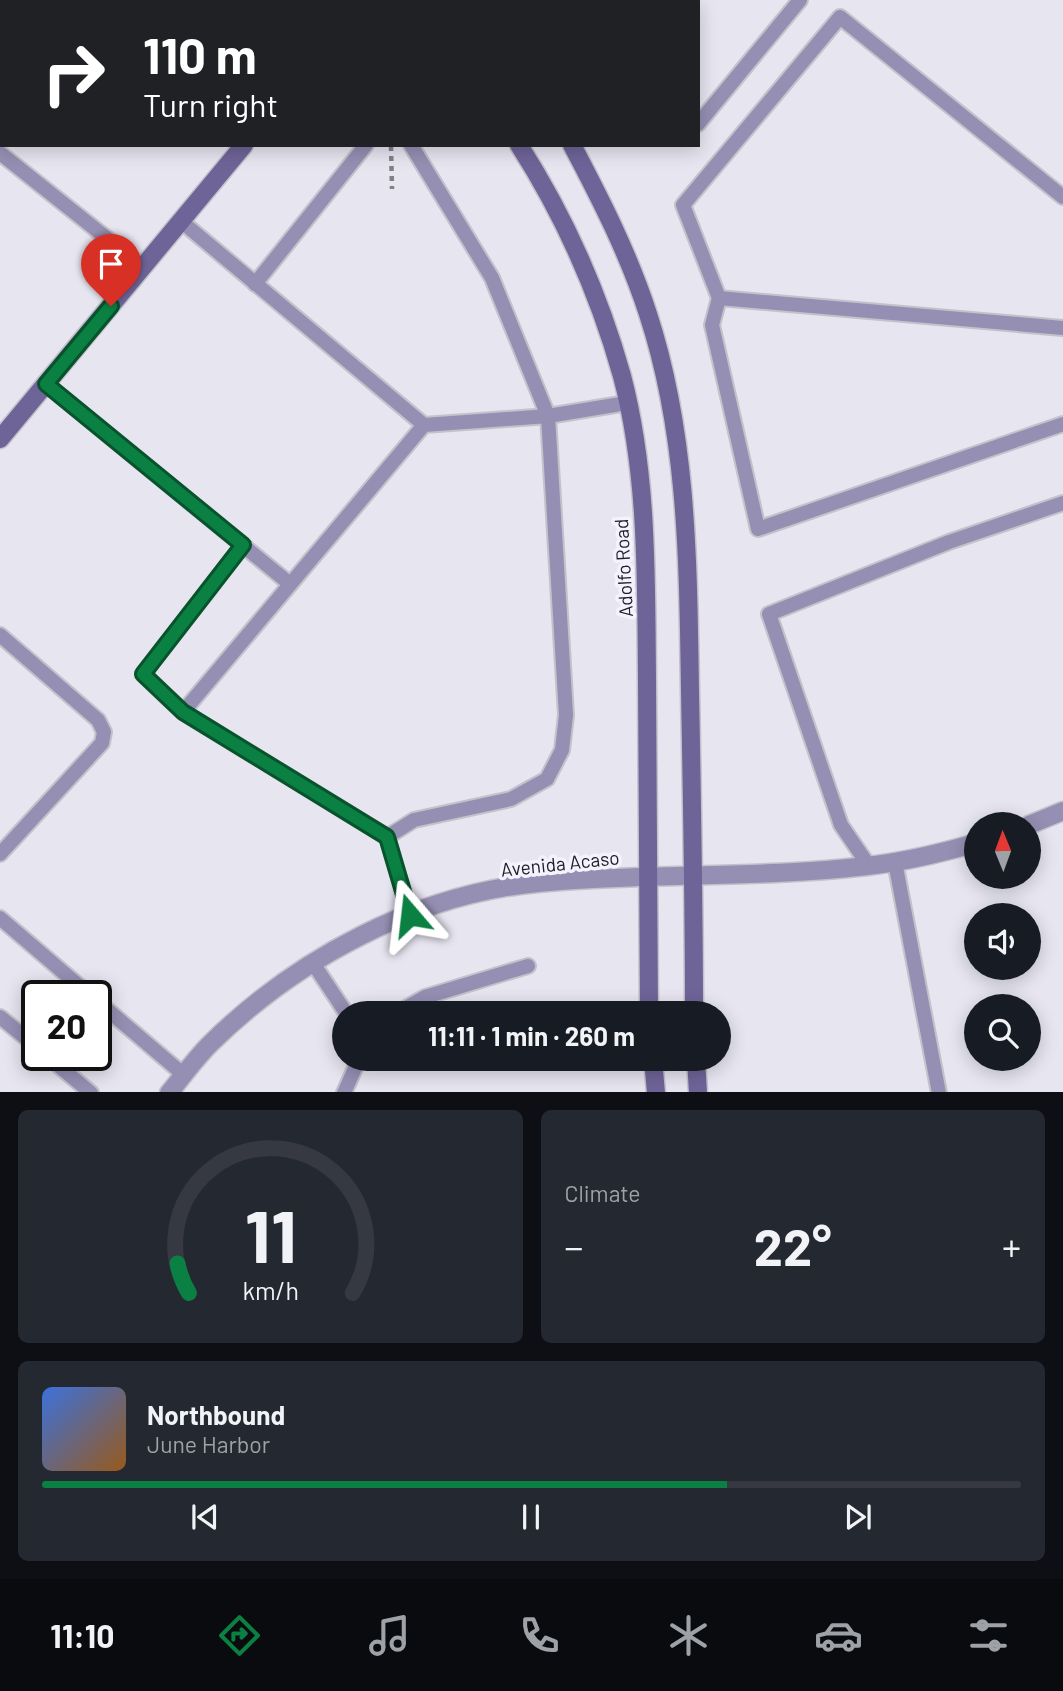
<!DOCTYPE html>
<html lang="en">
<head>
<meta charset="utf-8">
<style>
	body { margin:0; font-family:Barlow,sans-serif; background:#242831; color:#f1f3f6; height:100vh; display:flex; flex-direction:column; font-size:26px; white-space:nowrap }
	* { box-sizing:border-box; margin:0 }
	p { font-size:23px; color:#9ea1a6 }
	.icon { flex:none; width:38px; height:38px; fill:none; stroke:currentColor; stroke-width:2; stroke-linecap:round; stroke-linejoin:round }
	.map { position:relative; height:1092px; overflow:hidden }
	.details { display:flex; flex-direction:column; gap:18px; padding:18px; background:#0d0f14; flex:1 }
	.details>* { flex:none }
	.hud { position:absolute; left:0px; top:0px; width:700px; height:147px; box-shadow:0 4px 18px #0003; background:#202124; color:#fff; overflow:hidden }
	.needle { width:46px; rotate:359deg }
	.tools { position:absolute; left:964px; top:812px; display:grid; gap:14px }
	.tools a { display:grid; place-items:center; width:77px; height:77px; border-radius:50%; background:#171b24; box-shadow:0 4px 18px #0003; font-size:35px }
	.speed { position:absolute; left:21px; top:980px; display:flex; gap:14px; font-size:35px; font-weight:700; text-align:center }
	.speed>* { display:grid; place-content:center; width:91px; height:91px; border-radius:50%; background:#171b24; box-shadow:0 4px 18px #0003; line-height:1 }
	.speed .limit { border:4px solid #111; border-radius:10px; background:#fff; color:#111 }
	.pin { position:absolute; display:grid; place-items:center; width:60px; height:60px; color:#fff; margin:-72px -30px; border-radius:50% 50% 50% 0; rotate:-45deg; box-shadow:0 0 7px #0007 }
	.pin .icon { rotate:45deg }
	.me { position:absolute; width:77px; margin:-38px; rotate:343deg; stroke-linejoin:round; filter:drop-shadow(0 0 5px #0008) }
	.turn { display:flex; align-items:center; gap:24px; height:147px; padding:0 28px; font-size:32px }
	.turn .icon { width:91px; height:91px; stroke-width:2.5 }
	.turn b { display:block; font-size:49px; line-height:60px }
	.big { font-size:52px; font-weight:700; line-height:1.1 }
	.details .card { flex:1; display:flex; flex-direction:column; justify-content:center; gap:10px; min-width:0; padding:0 24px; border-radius:10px; background:#242831 }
	.details .dial { align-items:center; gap:0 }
	.dial svg { height:182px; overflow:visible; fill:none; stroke:#363941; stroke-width:7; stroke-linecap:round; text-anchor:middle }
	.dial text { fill:#f1f3f6; stroke:none }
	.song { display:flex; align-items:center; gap:21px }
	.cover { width:84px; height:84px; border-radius:10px; background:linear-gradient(135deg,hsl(220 70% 55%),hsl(30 70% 35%)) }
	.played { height:7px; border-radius:4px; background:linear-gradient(90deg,#0b8043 70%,#363941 70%) }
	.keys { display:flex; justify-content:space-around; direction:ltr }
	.heat { display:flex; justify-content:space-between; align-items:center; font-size:38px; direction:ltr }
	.details .tiles { flex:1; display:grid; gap:18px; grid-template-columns:1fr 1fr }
	.card:last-child { grid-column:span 2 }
	.trip { position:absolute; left:332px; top:1001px; width:399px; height:70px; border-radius:35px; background:#171b24; box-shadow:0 4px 18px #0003; font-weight:700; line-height:70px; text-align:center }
	.menu { display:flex; height:112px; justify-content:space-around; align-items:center; background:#090b0e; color:#9ea1a6 }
	.menu .icon { width:49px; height:49px }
	.menu .active { color:#0b8043 }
	.menu b { font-size:32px; color:#f1f3f6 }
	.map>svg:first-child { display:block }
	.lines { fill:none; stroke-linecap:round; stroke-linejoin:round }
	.service-casing { stroke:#c3c2cb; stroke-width:18 }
	.minor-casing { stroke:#c3c2cb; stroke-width:21 }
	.secondary-casing { stroke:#c3c2cb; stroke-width:21 }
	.path { stroke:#818087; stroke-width:4.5; stroke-dasharray:5 5; stroke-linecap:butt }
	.service { stroke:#958fb3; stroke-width:14 }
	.minor { stroke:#958fb3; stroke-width:18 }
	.secondary { stroke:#6f6498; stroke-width:18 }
	.route-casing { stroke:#07532c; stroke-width:18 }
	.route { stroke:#0b8043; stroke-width:12 }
	.labels { text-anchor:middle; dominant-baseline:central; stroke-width:7; stroke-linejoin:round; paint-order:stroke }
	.street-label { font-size:19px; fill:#212125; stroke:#f4f2fe }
</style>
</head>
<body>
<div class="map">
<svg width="1063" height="1093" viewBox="0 0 1063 1093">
	<rect width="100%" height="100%" fill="#e6e5f0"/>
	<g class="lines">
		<defs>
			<g id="service">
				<polyline points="580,0 581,2"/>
				<polyline points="698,124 800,0"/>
				<polyline points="411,145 492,278 548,416 627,403"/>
				<polyline points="0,153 143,267"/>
				<polyline points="1063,197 840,17 683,205 719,298 1063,328"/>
				<polyline points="181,221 424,425"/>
				<polyline points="255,284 366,145"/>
				<polyline points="719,298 712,325 758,529 1063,424"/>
				<polyline points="46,384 290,584"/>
				<polyline points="0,635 98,720 104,732 102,743 0,854"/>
				<polyline points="183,712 143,674 243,545"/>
				<polyline points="387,837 183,712 424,425 548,416 566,715 562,750 547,779 511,799 414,820 387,837 410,915"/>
				<polyline points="895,862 939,1093"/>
				<polyline points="869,866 841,825 769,614 949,542 1063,503"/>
				<polyline points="0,918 91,996"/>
				<polyline points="313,963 346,1013"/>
				<polyline points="96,1000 184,1075"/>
				<polyline points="397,1013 425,997 528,966"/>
				<polyline points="0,1017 37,1047"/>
				<polyline points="46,1055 91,1093"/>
				<polyline points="344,1093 359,1059"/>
			</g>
			<g id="minor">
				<polyline points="1029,825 1063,811"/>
				<path d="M169 1093C183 1076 195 1059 210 1044 296 959 417 894 538 883 648 872 758 879 867 866 904 862 941 853 976 843"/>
			</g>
			<g id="secondary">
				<polyline points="402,0 404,2"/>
				<polyline points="459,0 460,2"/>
				<polyline points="363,2 365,0"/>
				<path d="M519 145C565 217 599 294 622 376 648 474 646 580 647 680 647 791 648 902 649 1013"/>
				<path d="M572 145C601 200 629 255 648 314 688 436 688 564 690 691 692 798 694 906 694 1013"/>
				<polyline points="0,439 244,145"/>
				<polyline points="653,1059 656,1093"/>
				<polyline points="696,1059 698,1093"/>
			</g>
		</defs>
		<use href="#service" class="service-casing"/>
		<use href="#minor" class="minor-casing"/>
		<use href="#secondary" class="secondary-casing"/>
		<polyline class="path" points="391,146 392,189"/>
		<use href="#service" class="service"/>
		<use href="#minor" class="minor"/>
		<use href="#secondary" class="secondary"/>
	</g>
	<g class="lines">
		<defs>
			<polyline id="route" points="111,306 46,384 243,545 143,674 183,712 387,837 410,915"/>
		</defs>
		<use href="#route" class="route-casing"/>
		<use href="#route" class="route"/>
	</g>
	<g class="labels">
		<g class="street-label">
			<text transform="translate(623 568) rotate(-93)">Adolfo Road</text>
			<text transform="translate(560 863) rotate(-6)">Avenida Acaso</text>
		</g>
	</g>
</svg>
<div class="tools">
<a><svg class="needle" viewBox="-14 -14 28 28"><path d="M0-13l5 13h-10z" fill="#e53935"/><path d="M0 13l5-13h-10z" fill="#9ea1a6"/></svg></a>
<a><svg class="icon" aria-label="sound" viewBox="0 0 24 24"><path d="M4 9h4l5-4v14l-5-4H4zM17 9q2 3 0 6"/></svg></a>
<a><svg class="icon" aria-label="search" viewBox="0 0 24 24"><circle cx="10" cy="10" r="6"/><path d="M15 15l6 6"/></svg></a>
</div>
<div class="speed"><div class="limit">20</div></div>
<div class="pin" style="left:111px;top:306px;background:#d93025"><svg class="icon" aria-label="arrive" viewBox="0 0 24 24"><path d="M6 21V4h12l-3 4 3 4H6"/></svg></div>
<svg class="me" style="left:410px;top:915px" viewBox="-20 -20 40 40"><path d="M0-17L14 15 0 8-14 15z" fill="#0b8043" stroke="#fff" stroke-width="4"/></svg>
<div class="trip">11:11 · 1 min · 260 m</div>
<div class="hud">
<div class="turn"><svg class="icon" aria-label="right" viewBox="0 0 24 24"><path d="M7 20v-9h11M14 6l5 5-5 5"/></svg><div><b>110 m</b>Turn right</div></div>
</div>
</div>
<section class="details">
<div class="tiles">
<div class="card dial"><svg viewBox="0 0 100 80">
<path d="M14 69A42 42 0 1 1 86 69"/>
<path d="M14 69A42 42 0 0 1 9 56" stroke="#0b8043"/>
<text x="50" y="56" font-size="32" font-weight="700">11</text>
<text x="50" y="72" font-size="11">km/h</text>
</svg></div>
<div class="card"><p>Climate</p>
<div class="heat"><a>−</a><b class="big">22°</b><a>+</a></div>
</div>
<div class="card">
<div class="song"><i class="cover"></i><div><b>Northbound</b><p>June Harbor</p></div></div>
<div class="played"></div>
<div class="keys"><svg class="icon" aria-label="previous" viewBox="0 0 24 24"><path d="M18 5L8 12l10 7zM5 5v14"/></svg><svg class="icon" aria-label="pause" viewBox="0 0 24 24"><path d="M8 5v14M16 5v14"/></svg><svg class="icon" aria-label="next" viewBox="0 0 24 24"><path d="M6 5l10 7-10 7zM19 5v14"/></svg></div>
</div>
</div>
</section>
<nav class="menu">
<b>11:10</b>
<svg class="icon active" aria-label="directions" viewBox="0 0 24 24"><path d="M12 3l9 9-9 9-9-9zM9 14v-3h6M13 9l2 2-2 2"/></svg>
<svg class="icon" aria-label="music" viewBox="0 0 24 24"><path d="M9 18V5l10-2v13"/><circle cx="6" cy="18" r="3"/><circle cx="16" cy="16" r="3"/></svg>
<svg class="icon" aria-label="phone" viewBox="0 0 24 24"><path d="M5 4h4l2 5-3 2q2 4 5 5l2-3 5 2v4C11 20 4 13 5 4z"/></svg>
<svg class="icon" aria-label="climate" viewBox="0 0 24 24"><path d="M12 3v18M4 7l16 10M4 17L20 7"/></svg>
<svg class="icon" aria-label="car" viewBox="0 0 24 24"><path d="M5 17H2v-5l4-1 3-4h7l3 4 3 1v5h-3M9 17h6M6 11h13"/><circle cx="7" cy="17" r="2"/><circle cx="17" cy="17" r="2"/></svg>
<svg class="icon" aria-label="filters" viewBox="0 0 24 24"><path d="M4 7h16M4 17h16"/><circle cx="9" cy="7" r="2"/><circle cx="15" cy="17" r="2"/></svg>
</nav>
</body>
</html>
